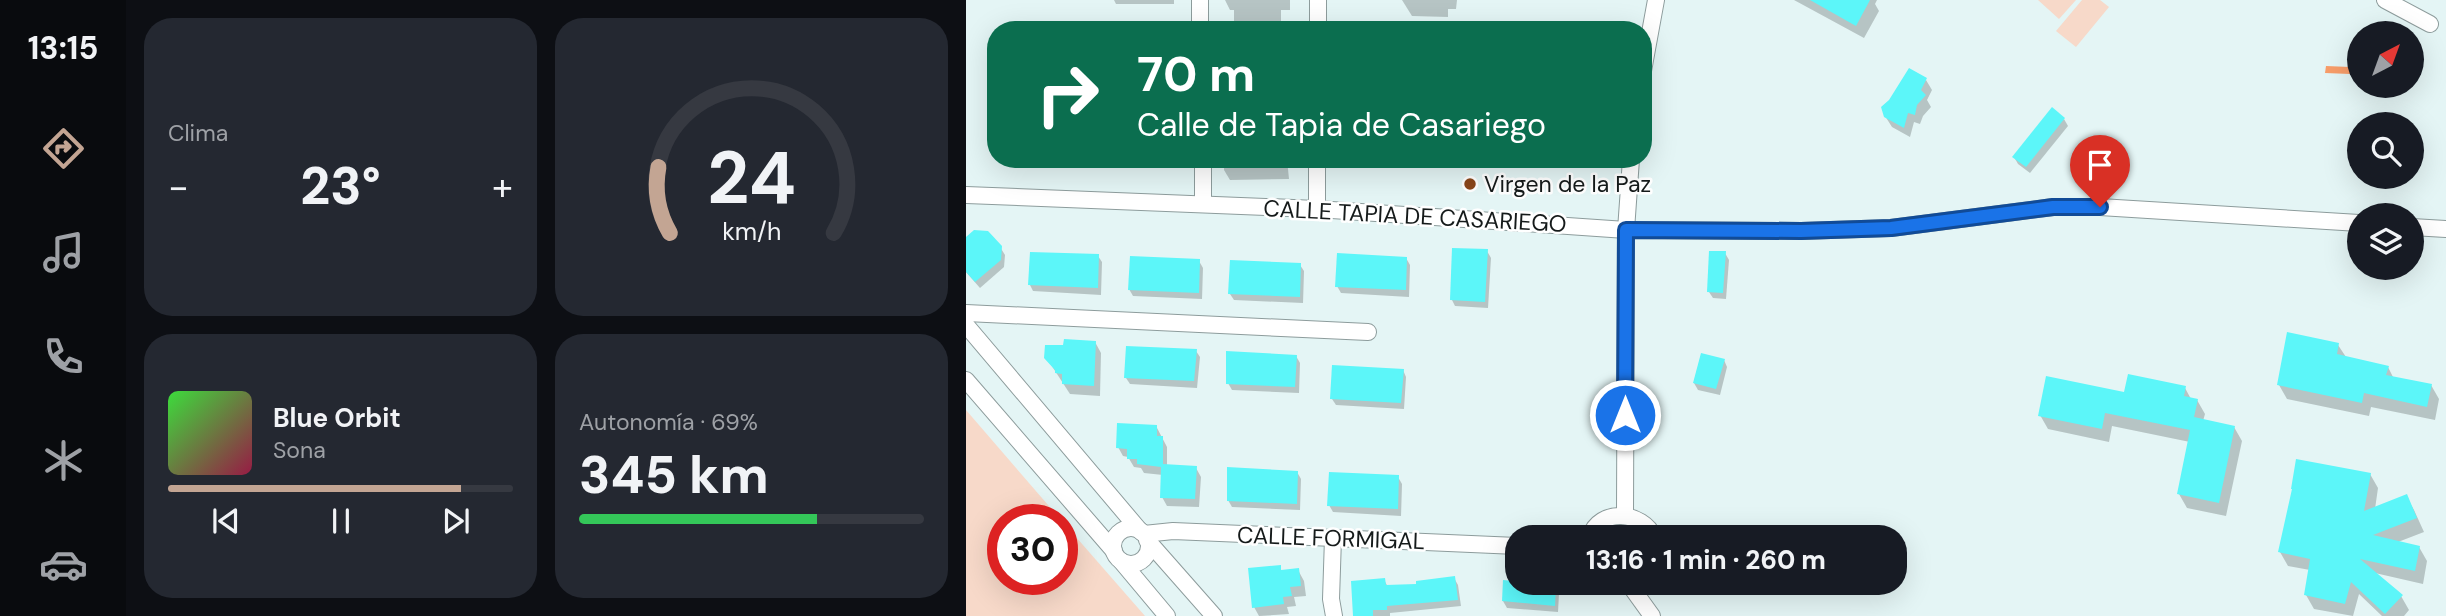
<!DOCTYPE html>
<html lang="es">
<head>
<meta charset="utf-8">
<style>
	body { margin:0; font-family:"DM Sans",sans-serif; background:#242831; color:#f1f3f6; height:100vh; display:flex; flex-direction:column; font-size:26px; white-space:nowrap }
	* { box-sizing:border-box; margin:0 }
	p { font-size:23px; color:#9ea1a6 }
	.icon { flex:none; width:38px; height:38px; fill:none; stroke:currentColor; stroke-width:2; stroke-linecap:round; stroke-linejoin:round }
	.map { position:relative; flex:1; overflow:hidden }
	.sheet { display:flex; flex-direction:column; gap:18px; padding:18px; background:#0d0f14; width:840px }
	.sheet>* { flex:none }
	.top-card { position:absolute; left:21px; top:21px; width:665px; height:147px; border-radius:28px; box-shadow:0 7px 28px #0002; background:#0b6e4f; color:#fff; overflow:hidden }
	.needle { width:46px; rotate:41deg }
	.tools { position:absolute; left:1381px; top:21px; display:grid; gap:14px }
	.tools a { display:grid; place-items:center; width:77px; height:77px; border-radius:50%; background:#171b24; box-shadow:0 7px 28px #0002; font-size:35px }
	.speed { position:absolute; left:21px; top:504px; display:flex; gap:14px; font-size:35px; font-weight:700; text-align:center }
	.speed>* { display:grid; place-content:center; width:91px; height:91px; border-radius:50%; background:#171b24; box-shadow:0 7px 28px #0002; line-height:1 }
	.speed .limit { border:10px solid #d22; background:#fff; color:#111 }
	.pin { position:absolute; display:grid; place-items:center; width:60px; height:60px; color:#fff; margin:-72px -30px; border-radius:50% 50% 50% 0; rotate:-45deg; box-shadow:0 0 7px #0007 }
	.pin .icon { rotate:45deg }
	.me { position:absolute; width:77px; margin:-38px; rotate:0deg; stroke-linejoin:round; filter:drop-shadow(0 0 5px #0008) }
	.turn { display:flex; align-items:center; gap:24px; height:147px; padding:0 35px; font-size:32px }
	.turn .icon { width:91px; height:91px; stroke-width:2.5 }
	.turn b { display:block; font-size:49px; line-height:60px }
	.big { font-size:52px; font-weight:800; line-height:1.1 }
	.sheet .tile { flex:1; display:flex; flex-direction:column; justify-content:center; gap:10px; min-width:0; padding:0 24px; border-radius:28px; background:#242831 }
	.sheet .dial { align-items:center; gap:0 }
	.dial svg { height:182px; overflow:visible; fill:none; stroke:#363941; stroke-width:7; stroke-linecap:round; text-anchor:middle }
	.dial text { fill:#f1f3f6; stroke:none }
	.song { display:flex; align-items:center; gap:21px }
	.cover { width:84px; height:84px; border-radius:10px; background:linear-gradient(135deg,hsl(120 70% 55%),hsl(340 70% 35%)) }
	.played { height:7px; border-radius:4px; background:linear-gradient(90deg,#c3a593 85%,#363941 85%) }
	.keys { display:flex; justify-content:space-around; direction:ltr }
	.heat { display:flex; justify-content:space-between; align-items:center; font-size:38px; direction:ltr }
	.charge { height:10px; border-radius:5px; background:linear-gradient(90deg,#34c759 69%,#363941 0) }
	.sheet .tiles { flex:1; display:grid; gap:18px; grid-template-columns:repeat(2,1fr) }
	.trip { position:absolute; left:539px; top:525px; width:402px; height:70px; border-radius:28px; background:#171b24; box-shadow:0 7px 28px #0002; font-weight:800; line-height:70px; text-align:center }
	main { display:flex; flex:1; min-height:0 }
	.menu { display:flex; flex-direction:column; width:126px; justify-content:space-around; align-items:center; background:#090b0e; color:#9ea1a6 }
	.menu .icon { width:49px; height:49px }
	.menu .on { color:#c3a593 }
	.menu b { font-size:32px; color:#f1f3f6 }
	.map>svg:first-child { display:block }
	.green { fill:#f7d9c9 }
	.water { fill:#f89d69 }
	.shadow { fill:#0003 }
	.building { fill:#5cf6f9 }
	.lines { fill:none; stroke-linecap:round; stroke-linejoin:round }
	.street-casing { stroke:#8d9c9c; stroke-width:18 }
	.street { stroke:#fff; stroke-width:16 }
	.route-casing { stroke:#114b97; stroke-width:18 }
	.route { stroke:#1a73e8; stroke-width:12 }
	.poi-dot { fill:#8a461a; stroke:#fff; stroke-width:2.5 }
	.labels { text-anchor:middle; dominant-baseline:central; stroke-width:5; stroke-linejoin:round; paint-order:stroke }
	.poi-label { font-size:23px; fill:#151a1a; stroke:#fff; text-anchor:start }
	.street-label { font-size:23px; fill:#151a1a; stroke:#fff }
</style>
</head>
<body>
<main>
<nav class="menu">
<b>13:15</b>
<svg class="icon on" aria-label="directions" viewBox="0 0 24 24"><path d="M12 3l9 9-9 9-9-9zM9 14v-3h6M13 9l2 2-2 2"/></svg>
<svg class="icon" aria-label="music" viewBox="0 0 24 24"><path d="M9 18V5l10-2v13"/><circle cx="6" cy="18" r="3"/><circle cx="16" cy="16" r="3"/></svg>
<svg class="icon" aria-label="phone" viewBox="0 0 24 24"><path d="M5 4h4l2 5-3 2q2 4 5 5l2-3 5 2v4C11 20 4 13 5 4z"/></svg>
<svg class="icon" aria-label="climate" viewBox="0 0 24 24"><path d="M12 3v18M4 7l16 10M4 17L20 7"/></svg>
<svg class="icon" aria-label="car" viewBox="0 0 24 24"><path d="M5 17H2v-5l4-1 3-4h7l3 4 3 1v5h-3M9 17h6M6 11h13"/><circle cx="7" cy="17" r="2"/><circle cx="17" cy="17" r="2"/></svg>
</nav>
<section class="sheet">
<div class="tiles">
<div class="tile"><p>Clima</p>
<div class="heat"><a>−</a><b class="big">23°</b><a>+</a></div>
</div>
<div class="tile dial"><svg viewBox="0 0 100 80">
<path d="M14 69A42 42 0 1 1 86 69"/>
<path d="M14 69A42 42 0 0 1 9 40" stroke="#c3a593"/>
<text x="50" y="56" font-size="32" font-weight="700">24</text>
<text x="50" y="72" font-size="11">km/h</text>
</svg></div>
<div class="tile">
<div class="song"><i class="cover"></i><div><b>Blue Orbit</b><p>Sona</p></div></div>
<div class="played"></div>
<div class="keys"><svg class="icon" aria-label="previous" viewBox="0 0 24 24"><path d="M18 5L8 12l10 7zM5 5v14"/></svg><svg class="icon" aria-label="pause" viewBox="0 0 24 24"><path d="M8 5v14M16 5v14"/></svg><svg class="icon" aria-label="next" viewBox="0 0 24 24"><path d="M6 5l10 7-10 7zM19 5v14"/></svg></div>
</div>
<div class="tile"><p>Autonomía · 69%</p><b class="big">345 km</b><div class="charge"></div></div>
</div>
</section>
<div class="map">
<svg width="1480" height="616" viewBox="0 0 1480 616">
	<rect width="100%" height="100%" fill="#e4f5f5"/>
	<g class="green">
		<polygon points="1072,0 1110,0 1093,19"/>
		<polygon points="1116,0 1134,0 1143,7 1110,47 1090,31"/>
		<polygon points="0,410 95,520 37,520 37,579 96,579 96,521 179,616 0,616"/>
	</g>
	<polygon class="water" points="1360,66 1384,67 1384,74 1359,73"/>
	<g class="shadow">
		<polygon points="148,0 208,0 208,4 150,4"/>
		<polygon points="259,0 324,0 324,10 315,10 315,30 268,30 268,10 264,10"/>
		<polygon points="436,0 491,0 490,9 482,9 482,17 446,16"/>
		<polygon points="828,0 911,0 909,4 913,11 898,38"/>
		<polygon points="960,80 966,90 961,100 965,107 957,116 954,124 948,122 944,137 926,127 919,116 925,101"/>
		<polygon points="1098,119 1102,126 1064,173 1052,164 1048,157"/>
		<polygon points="258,159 321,159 323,179 264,180 258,170"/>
		<polygon points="0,239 34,247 39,255 38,267 14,288 0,272"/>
		<polygon points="521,251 525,258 522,308 489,306 486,300"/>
		<polygon points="759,253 763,260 760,299 747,298 743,292"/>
		<polygon points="132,256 136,262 135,295 67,291 64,285"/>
		<polygon points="440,258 444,265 443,297 375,293 371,286"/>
		<polygon points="233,261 237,268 236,299 167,296 163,289"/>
		<polygon points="334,265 338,271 337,303 268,300 264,294"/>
		<polygon points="129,342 135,353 134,396 104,394 80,357"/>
		<polygon points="1372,345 1380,357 1422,367 1428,379 1465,385 1473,399 1469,420 1405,407 1403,416 1321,399 1313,385"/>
		<polygon points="230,351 234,357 231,388 164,384 160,378"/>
		<polygon points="330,356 334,363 333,393 266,390 262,383"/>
		<polygon points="758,360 761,367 754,395 732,390 728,383"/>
		<polygon points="437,370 440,377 438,409 370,405 366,399"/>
		<polygon points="1219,388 1225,399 1231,400 1239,414 1237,421 1268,427 1276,441 1260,516 1221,508 1213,494 1224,442 1146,426 1143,442 1082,429 1074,415 1160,394"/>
		<polygon points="190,426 201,447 201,466 230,468 235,477 233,507 201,506 196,497 197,475 178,473 175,468 168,467 162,457 157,456 152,447"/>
		<polygon points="331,472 335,479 334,510 266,507 262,500"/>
		<polygon points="1404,474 1412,488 1409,509 1440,496 1448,510 1458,532 1432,542 1453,547 1461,561 1457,584 1409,573 1435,596 1443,610 1438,616 1416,616 1393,594 1387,616 1348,609 1340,595 1344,570 1322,566 1314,552"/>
		<polygon points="432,477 436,484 435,516 367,512 363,505"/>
		<polygon points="314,567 316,572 332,570 338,581 340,596 328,597 330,606 321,607 323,614 293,616 288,607"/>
		<polygon points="488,578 492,585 495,606 424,613 424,616 389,616 418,580 422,587 452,586"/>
		<polygon points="589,587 593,594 592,612 541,608 537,601"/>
	</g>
	<g class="building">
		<polygon points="844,0 904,0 890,26"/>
		<polygon points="943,68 961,78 955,90 960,95 951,105 949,115 942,113 938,128 918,117 915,107 923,100"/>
		<polygon points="1086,107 1099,118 1060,167 1046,157"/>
		<polygon points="8,230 22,231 36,246 35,260 9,282 0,272 0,237"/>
		<polygon points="486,248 522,249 519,302 484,300"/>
		<polygon points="743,251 760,251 757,293 741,292"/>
		<polygon points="64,252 133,254 132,288 62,285"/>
		<polygon points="371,253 441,257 440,290 369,287"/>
		<polygon points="164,256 234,259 233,293 162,290"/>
		<polygon points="264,260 335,263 334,297 262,294"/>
		<polygon points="1321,332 1373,343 1371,354 1423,366 1420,375 1466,384 1461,407 1398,393 1396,403 1311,385"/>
		<polygon points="98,339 130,341 128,386 96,384 96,374 89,373 89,370 78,358 79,345 97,345"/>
		<polygon points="160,346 231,349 228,381 158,378"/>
		<polygon points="260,351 331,355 329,387 260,384"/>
		<polygon points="735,353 759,359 750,389 727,383"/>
		<polygon points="366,365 438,369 435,403 364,399"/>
		<polygon points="1162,374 1220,386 1218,396 1232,399 1228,417 1269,426 1253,503 1211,494 1224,430 1139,413 1136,429 1072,416 1080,376 1158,392"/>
		<polygon points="151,423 191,425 191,436 197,436 197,464 231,466 229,499 194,498 195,467 171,464 171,459 161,459 161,449 150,448"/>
		<polygon points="1330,459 1405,473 1398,511 1441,494 1451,518 1407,535 1454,546 1449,571 1394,559 1437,595 1419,614 1385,582 1379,604 1338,595 1344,559 1312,552 1326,489 1325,489"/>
		<polygon points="261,467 332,471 331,504 261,501"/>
		<polygon points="363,472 433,475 432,509 361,506"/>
		<polygon points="315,565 315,570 333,568 335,586 324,587 326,596 317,597 318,604 286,608 282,568"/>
		<polygon points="489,576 492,600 421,606 421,610 407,610 407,616 387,616 385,581 419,578 420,585 450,584 450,581"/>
		<polygon points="537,580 590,585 589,606 536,601"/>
	</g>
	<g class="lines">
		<defs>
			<g id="street">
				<polyline points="234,0 234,30"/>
				<polyline points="1419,0 1464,24"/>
				<polyline points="352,30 352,0"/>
				<polyline points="677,71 690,0"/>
				<polyline points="237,159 237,204"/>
				<polyline points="0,195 351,209 660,230 835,231 925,228 1087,207 1134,207 1393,223"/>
				<polyline points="351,209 351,159"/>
				<polyline points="1446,227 1480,229"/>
				<polyline points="0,313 402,332"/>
				<polyline points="0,325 175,532"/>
				<polyline points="0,380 148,551"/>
				<polyline points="659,515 660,230 665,159"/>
				<circle cx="165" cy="546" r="18"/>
				<polyline points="178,534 207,531 551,546"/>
				<path d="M624 537C633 507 677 511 688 537"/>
				<polyline points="367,538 365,599 368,616"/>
				<polyline points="181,540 248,616"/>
				<polyline points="155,561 201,616"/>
				<polyline points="646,583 652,585 671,583"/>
				<polyline points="663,584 686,616"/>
			</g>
		</defs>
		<use href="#street" class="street-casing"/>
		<use href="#street" class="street"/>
	</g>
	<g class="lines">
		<defs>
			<polyline id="route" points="659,415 660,230 835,231 925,228 1087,207 1134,207"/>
		</defs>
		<use href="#route" class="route-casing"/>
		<use href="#route" class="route"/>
	</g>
	<circle class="poi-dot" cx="504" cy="184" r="7"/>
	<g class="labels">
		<g class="poi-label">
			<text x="518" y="184">Virgen de la Paz</text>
		</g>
		<g class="street-label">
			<text transform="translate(449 216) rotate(3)">CALLE TAPIA DE CASARIEGO</text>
			<text transform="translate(365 538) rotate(2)">CALLE FORMIGAL</text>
		</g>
	</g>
</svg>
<div class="tools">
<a><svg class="needle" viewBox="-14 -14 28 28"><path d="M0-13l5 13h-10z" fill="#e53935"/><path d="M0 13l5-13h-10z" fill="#9ea1a6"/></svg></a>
<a><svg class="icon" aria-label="search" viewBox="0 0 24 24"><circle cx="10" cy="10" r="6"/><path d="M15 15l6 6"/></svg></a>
<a><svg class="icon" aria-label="layers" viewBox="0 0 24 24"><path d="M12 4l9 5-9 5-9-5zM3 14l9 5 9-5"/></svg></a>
</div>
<div class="speed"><div class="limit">30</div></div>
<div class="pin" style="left:1134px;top:207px;background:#d93025"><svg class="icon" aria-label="arrive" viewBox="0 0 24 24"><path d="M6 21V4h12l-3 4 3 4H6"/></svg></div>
<svg class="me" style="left:659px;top:415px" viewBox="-20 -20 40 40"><circle r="17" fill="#1a73e8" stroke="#fff" stroke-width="3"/><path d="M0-11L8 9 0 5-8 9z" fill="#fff"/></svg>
<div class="trip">13:16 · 1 min · 260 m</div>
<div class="top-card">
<div class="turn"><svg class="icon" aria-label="right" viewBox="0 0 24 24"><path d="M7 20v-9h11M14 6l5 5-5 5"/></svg><div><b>70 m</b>Calle de Tapia de Casariego</div></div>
</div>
</div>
</main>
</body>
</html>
